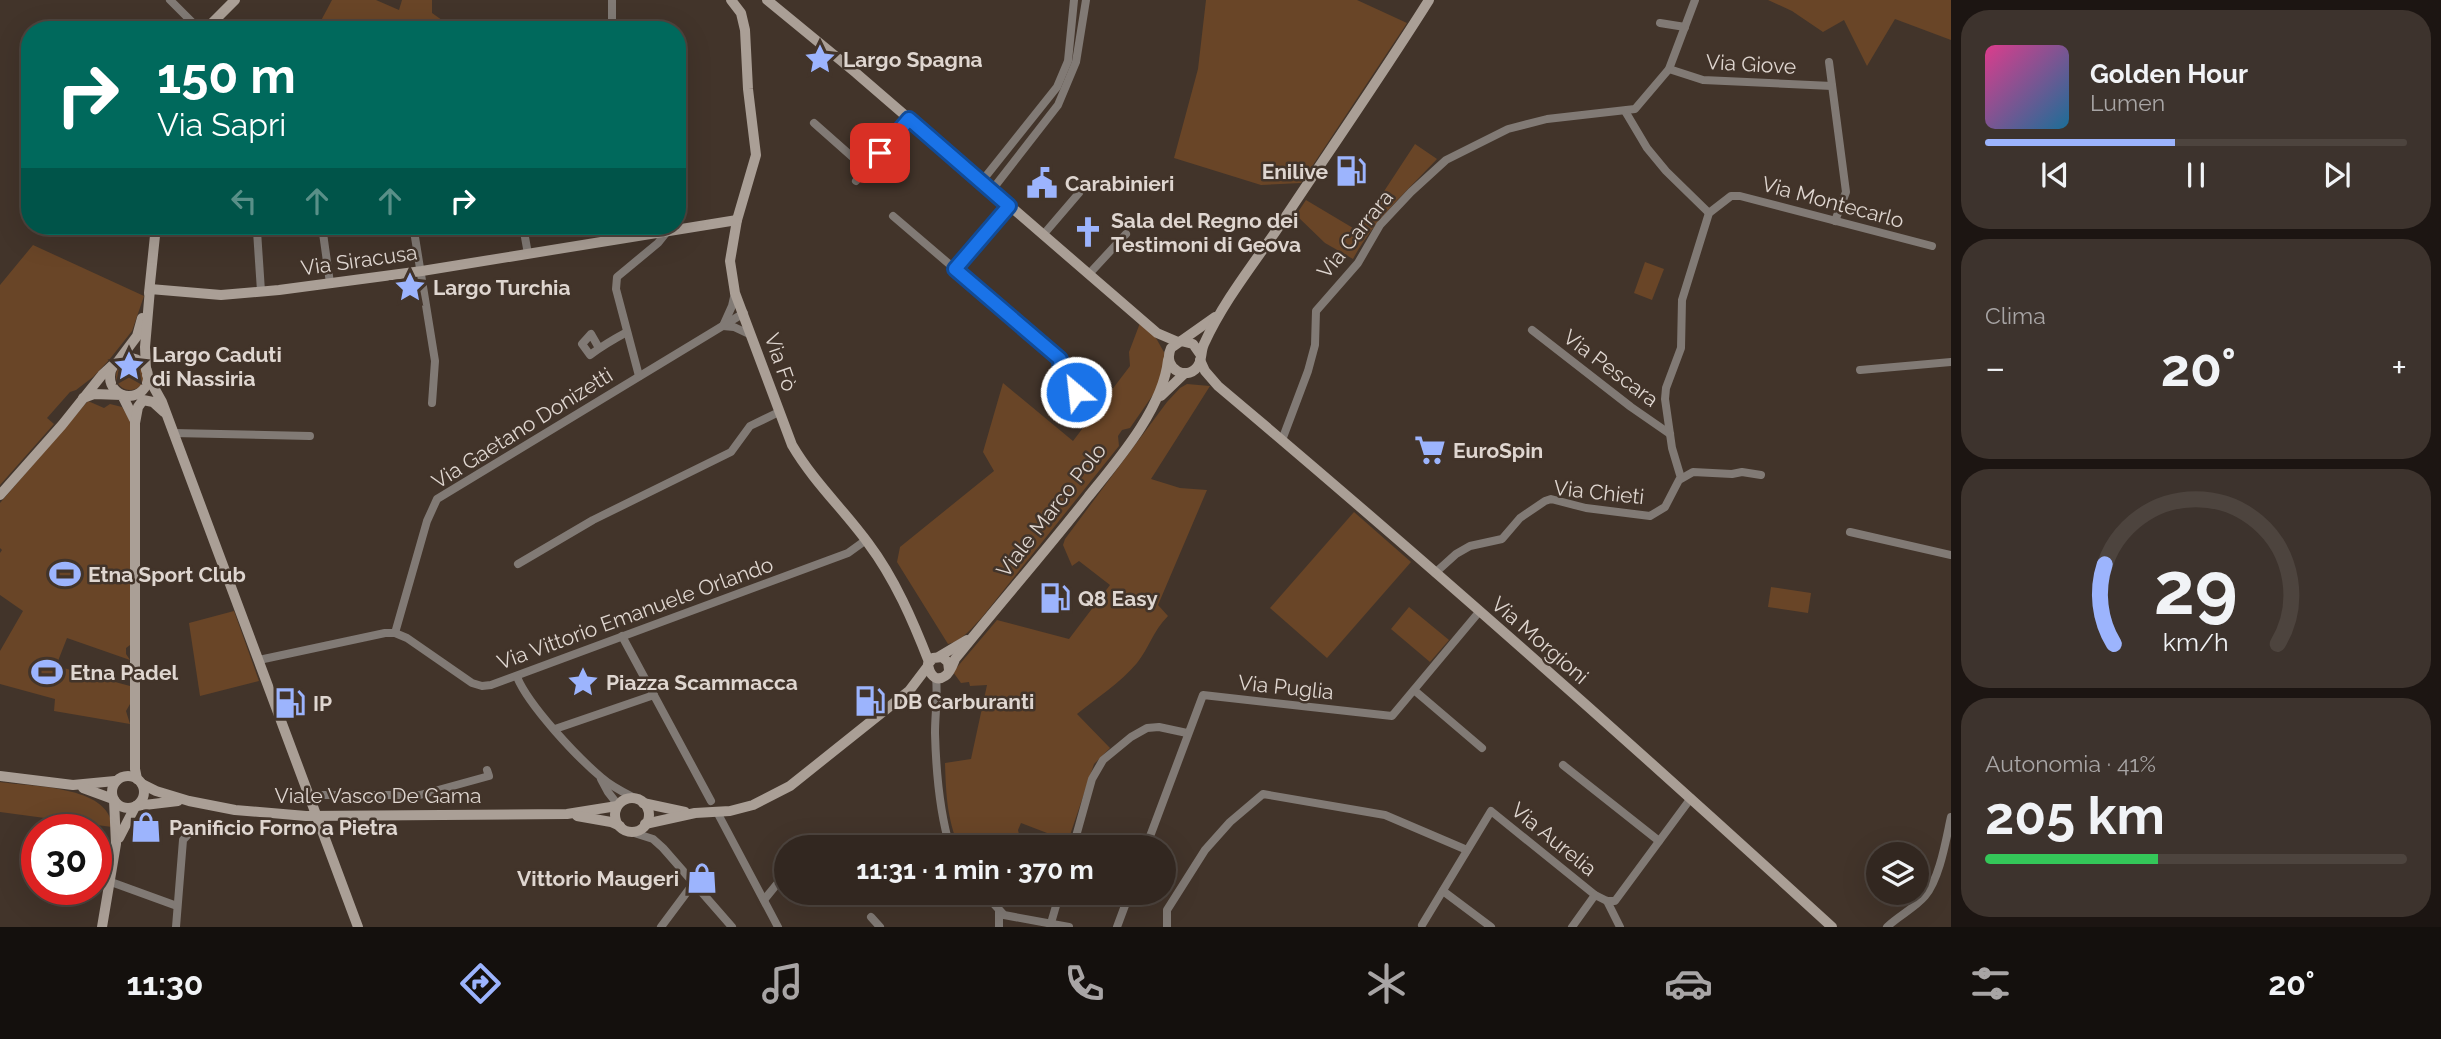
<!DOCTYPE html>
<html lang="it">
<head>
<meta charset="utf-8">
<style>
	body { margin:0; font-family:Raleway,sans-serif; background:#3d332d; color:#f1f3f6; height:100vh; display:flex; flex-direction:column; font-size:26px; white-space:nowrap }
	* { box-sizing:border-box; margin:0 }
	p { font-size:23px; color:#a8a5a5 }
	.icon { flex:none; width:38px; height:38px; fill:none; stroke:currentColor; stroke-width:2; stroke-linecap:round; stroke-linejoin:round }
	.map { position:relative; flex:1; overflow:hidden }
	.details { display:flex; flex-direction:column; gap:10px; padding:10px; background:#1c1512; width:490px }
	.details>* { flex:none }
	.hud { position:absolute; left:21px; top:21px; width:665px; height:214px; border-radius:28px; box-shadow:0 7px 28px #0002,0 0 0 2px #4d443e; background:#00695c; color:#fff; overflow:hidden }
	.controls { position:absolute; left:1866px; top:842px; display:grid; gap:14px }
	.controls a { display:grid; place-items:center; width:63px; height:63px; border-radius:50%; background:#322720; box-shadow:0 7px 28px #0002,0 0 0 2px #4d443e; font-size:35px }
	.speed { position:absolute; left:21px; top:814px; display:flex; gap:14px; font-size:35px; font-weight:700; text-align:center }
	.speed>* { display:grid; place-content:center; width:91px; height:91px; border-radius:50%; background:#322720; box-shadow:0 7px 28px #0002,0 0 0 2px #4d443e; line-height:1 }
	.speed .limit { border:10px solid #d22; background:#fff; color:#111 }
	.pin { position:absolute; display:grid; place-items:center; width:60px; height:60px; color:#fff; margin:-30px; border-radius:14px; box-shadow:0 4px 10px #0006 }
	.me { position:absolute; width:77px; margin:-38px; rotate:332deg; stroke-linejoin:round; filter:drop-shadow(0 0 5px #0008) }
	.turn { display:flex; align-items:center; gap:24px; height:147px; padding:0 21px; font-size:32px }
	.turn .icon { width:91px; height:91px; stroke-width:2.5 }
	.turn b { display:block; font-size:49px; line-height:60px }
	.lanes { display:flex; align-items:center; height:66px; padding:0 21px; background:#0003; justify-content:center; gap:35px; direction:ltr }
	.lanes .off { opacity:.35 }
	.big { font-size:52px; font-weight:700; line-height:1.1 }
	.details .card { flex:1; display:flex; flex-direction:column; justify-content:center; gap:10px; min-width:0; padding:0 24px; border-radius:28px; background:#3d332d }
	.details .dial { align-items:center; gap:0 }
	.dial svg { height:182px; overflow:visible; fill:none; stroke:#4d443e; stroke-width:7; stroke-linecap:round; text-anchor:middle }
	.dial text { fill:#f1f3f6; stroke:none }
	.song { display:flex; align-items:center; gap:21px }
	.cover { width:84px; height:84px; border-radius:10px; background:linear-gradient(135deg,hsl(330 70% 55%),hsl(200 70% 35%)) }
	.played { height:7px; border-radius:4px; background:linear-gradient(90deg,#9cb4fd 45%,#4d443e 45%) }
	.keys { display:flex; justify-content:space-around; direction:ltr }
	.heat { display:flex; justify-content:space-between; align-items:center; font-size:38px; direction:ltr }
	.charge { height:10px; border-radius:5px; background:linear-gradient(90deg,#34c759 41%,#4d443e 0) }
	.trip { position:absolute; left:774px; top:835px; width:402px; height:70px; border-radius:35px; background:#322720; box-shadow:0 7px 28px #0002,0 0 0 2px #4d443e; font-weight:700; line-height:70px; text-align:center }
	.tabs { display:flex; height:112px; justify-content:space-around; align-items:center; background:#14100d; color:#a8a5a5 }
	.tabs .icon { width:49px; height:49px }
	.tabs .current { color:#9cb4fd }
	.tabs b { font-size:32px; color:#f1f3f6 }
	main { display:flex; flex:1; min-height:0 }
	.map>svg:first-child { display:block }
	.green { fill:#694527 }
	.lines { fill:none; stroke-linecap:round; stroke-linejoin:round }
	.street { stroke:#817a75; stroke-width:8 }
	.secondary { stroke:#aa9f96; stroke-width:10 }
	.route-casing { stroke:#114b97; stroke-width:18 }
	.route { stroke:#1a73e8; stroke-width:12 }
	.labels { text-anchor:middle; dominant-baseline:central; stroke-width:5; stroke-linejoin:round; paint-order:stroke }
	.poi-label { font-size:21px; font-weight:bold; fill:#dfd6d0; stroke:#42342a; text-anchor:start }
	.street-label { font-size:21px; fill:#dfd6d0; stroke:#42342a }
</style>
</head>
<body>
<main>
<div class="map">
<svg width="1951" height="927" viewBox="0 0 1951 927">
	<rect width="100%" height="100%" fill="#42342a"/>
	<g class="green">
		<polygon points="332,0 376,0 399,10 402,0 432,0 432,13 456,30 316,30"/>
		<polygon points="1206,0 1357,0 1407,23 1301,183 1261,185 1174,158 1198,69"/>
		<polygon points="1768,0 1951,0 1951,40 1895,19 1867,66 1844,20 1823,32 1792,11"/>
		<path d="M1415 144 1437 159C1406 192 1374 220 1353 259L1325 243 1296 215 1306 200 1358 231Z"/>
		<polygon points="33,245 144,296 132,331 109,360 93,377 76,390 70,392 47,418 54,424 0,485 0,285"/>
		<polygon points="1645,262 1664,269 1652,300 1634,293"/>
		<path d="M1140 323 1156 338 1165 354 1159 386 1130 428 1122 430 1118 436 1119 446 983 616C973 627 962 641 948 644L897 562 900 547 994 471 983 452 1003 383 1073 441 1130 366 1129 352Z"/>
		<circle cx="130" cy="376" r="14"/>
		<path d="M1187 384 1210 386 1151 479 1180 488 1207 490 1158 605 1168 616C1153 631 1149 648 1137 663 1120 683 1097 698 1077 714L1110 748 1094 764 1068 841 1021 823 1018 830 1022 847H959C947 818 946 795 945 763L971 759 987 685 970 686 969 682 961 683 953 672 997 620 1069 639 1110 585 1079 561 1072 566 1063 545 1065 539 1167 402 1180 388Z"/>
		<polygon points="88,401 104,408 110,404 122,407 130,420 130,645 126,648 126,654 130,660 67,638 56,666 130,686 130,704 126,711 130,724 54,711 55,699 0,684 0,651 23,611 0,595 0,553 2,550 0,548 0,503"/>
		<polygon points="1354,512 1411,562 1327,658 1270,608"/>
		<polygon points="1771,587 1811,593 1808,613 1768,607"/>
		<polygon points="1409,607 1449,640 1430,662 1391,629"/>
		<polygon points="234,611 259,681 200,696 189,623"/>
		<path d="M0 782C31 787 110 785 112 827L0 812Z"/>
	</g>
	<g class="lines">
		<g class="street">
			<polyline points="170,0 200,30"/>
			<polyline points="612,0 612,30"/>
			<polyline points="1660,23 1685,27"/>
			<polyline points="1829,62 1846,192 1835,221"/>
			<polyline points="1669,69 1703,80 1832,86"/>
			<polyline points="1625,111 1647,148 1666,171 1709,213"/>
			<polyline points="814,123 866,169 910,119"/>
			<polyline points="856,181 866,169"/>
			<polyline points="982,181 1057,87 1068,61 1074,0"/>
			<polyline points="992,190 1058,105 1076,62 1086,0"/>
			<polyline points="893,216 1100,393 1090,404 1061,379 1060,359"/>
			<polyline points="322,226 330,283"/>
			<polyline points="415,226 414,231 435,361 432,403"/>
			<polyline points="523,226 528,254"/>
			<polyline points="257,231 261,291"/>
			<polyline points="1043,235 1079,193"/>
			<polyline points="612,241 613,226"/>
			<polyline points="955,269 1008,206"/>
			<polyline points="1089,274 1126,234"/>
			<polyline points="735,293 732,306 723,326 734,327 751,335"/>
			<polyline points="1532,330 1631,407 1670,434"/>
			<path d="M599 348 591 334 582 344 590 355C602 346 614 339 627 332"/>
			<polyline points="1860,370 1951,362"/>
			<polyline points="639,376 616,289 617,277 658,243 666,233"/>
			<polyline points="173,433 310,436"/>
			<polyline points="1282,440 1308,371 1315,345 1316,311 1358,263 1380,225 1411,192 1446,160 1508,129 1547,119 1635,109 1669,69 1695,0"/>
			<polyline points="1681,478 1672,448 1665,399 1666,388 1681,348 1682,300 1709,213 1731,196 1740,196 1932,246"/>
			<polyline points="1850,532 1951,555"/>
			<polyline points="518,564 593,520 731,452 750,426 779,412"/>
			<polyline points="1435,573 1456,554 1470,546 1502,539 1520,518 1545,501 1551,499 1586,508 1650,516 1665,507 1679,480 1693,472 1732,474 1742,472 1761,475"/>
			<polyline points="395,633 427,521 437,499 744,313"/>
			<polyline points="622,636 711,801"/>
			<polyline points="259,660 385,633 395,633 407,638 472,683 482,686 491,685 848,553 866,540"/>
			<path d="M517 677C529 706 577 757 602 778 612 787 623 792 635 798"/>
			<path d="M936 678C938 696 935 714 935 733 936 771 939 810 950 847"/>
			<polyline points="1414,690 1482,748"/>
			<polyline points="555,729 654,695"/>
			<polyline points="1563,765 1659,841"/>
			<polyline points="601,779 608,792 618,805"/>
			<polyline points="309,795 420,795 489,776 487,770"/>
			<polyline points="717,812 778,927"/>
			<polyline points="628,831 653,839 663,848 732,927"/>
			<polyline points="807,847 807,846"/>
			<polyline points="1073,847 1092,779 1103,760 1131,737 1147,728 1159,727 1187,733"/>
			<polyline points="1146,847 1203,695 1392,716 1479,612"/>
			<polyline points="111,882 177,906"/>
			<polyline points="1443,891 1491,927"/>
			<polyline points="983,892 1004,915 1069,927"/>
			<polyline points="764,900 786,873"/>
			<polyline points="1607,901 1620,927"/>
			<polyline points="871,917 880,927"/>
			<polyline points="1051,923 1060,892"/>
			<polyline points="1422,925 1491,811 1595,895"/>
			<polyline points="176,927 183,840 192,830"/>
			<polyline points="661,927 693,884"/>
			<polyline points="999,927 999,912"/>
			<polyline points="1117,927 1130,892"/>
			<polyline points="1167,927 1167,910 1205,850 1230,822 1263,794 1385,815 1467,850"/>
			<polyline points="1572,927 1595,895 1607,901 1615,901 1691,798"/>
			<path d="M1887 927C1898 916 1915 908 1925 896 1940 878 1946 839 1951 817"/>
		</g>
		<g class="secondary">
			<path d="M731 0 741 13 745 30 748 89 756 155 737 220 730 261 735 293 792 445C813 481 844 510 868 543 895 579 913 621 929 662"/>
			<polyline points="767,0 856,73 1157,333 1178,342"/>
			<polyline points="205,30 235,0"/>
			<polyline points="149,293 156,226"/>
			<polyline points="1181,341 1215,317"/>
			<path d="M1200 354 1193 344 1181 341 1171 348C1161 370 1190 383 1199 364 1202 358 1201 350 1204 344 1222 304 1251 267 1276 231 1327 154 1380 78 1429 0"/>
			<circle cx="129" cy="377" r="19"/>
			<polyline points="119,360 137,336 142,318"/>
			<path d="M1200 360 1205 371 1218 386C1427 562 1631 743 1832 927"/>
			<polyline points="146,370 145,347 150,289 221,295 279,290 422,271 737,220"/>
			<polyline points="147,375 162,402 358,927"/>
			<polyline points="1161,396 1185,373"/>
			<polyline points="83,398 94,394 122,395 134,419"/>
			<polyline points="0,495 62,425 102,375 114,364"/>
			<polyline points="940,656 967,640"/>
			<path d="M949 670 948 662 942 657 933 658 928 664C929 673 935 683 945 676 950 673 953 664 955 659 999 604 1045 552 1088 497 1118 460 1163 408 1168 360"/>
			<circle cx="128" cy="792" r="16"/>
			<polyline points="0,776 73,785 115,781"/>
			<polyline points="137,779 135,769 135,423 138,407 143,400 153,402 164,412"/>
			<polyline points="142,784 156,791 189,801 235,810 306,816 567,814 617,806"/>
			<polyline points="83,788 113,799"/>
			<circle cx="632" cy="815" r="17"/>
			<polyline points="643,803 685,812"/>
			<polyline points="136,806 178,801"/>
			<polyline points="577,816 611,822 620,826"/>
			<polyline points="645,824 695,813 730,811 753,805 790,786 909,691 928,666"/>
			<polyline points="119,838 135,807"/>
			<polyline points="102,927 116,844 114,800"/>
		</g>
	</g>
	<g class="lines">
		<defs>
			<polyline id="route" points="880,153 909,119 1009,206 955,269 1060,359 1061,379 1076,392"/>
		</defs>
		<use href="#route" class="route-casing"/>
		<use href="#route" class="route"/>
	</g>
	<defs>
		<symbol id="sight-bare" viewBox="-9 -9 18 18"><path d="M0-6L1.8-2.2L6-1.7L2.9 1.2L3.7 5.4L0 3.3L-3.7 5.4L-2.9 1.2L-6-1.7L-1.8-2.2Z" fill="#9cb4fd" stroke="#42342a" stroke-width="2.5" paint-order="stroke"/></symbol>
		<symbol id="fuel-bare" viewBox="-9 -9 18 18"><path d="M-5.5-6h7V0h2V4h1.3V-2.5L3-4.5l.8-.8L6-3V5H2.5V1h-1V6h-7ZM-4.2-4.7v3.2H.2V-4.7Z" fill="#9cb4fd" stroke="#42342a" stroke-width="2.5" paint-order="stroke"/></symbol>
		<symbol id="civic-bare" viewBox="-9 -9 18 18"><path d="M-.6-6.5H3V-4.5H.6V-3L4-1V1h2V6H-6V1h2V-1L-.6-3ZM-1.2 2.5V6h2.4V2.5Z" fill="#9cb4fd" stroke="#42342a" stroke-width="2.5" paint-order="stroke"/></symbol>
		<symbol id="church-bare" viewBox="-9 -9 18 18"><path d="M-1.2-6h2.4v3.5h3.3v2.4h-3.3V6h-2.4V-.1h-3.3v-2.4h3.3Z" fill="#9cb4fd" stroke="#42342a" stroke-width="2.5" paint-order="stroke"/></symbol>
		<symbol id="supermarket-bare" viewBox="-9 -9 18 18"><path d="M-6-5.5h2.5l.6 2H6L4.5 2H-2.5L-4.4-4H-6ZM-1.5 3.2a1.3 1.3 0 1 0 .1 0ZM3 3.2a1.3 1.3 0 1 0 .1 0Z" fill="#9cb4fd" stroke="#42342a" stroke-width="2.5" paint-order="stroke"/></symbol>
		<symbol id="stadium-bare" viewBox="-9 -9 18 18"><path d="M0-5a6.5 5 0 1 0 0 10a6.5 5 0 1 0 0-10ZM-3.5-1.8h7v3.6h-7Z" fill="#9cb4fd" stroke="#42342a" stroke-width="2.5" paint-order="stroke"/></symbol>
		<symbol id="shop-bare" viewBox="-9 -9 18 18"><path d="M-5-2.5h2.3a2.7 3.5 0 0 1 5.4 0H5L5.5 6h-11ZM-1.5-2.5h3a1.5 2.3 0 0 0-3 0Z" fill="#9cb4fd" stroke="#42342a" stroke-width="2.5" paint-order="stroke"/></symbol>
	</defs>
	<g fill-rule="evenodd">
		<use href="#sight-bare" x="798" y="37" width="44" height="44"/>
		<use href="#fuel-bare" x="1329" y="149" width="44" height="44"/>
		<use href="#civic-bare" x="1020" y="161" width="44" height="44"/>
		<use href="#church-bare" x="1066" y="210" width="44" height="44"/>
		<use href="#sight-bare" x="388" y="265" width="44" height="44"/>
		<use href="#sight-bare" x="107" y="344" width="44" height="44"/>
		<use href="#supermarket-bare" x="1408" y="428" width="44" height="44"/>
		<use href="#stadium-bare" x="43" y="552" width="44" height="44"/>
		<use href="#fuel-bare" x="1033" y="576" width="44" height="44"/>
		<use href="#stadium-bare" x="25" y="650" width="44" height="44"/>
		<use href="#sight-bare" x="561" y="660" width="44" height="44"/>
		<use href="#fuel-bare" x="848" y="679" width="44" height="44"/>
		<use href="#fuel-bare" x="268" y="681" width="44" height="44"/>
		<use href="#shop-bare" x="124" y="805" width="44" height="44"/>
		<use href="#shop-bare" x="680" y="856" width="44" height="44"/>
	</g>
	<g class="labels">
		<g class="poi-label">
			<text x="843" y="59">Largo Spagna</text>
			<text x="1328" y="171" text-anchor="end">Enilive</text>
			<text x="1065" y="183">Carabinieri</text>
			<text x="1111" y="220">Sala del Regno dei<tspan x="1111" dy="24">Testimoni di Geova</tspan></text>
			<text x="433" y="287">Largo Turchia</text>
			<text x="152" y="354">Largo Caduti<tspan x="152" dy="24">di Nassiria</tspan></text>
			<text x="1453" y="450">EuroSpin</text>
			<text x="88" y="574">Etna Sport Club</text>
			<text x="1078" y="598">Q8 Easy</text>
			<text x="70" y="672">Etna Padel</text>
			<text x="606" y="682">Piazza Scammacca</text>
			<text x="893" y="701">DB Carburanti</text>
			<text x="313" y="703">IP</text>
			<text x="169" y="827">Panificio Forno a Pietra</text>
			<text x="679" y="878" text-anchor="end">Vittorio Maugeri</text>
		</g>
		<g class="street-label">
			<text transform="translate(1751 64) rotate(3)">Via Giove</text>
			<text transform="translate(1833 202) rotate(15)">Via Montecarlo</text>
			<text transform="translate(1355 234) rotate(-51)">Via Carrara</text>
			<text transform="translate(359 260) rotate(-8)">Via Siracusa</text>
			<text transform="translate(781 362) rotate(71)">Via Fò</text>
			<text transform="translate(1611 368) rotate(37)">Via Pescara</text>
			<text transform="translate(522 428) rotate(-32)">Via Gaetano Donizetti</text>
			<text transform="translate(1599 492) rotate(6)">Via Chieti</text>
			<text transform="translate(1051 510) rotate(-52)">Viale Marco Polo</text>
			<text transform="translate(635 613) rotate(-20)">Via Vittorio Emanuele Orlando</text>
			<text transform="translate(1540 640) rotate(41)">Via Morgioni</text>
			<text transform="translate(1286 687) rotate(6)">Via Puglia</text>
			<text x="378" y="795">Viale Vasco De Gama</text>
			<text transform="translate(1554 839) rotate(39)">Via Aurelia</text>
		</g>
	</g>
</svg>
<div class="controls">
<a><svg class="icon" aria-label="layers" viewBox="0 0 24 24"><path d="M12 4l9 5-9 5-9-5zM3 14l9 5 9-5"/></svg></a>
</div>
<div class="speed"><div class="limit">30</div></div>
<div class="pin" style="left:880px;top:153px;background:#d93025"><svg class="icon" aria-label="arrive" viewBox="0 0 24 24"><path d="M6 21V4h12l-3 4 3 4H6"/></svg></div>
<svg class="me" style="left:1076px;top:392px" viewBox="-20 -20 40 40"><circle r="17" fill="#1a73e8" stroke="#fff" stroke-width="3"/><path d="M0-11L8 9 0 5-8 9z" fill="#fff"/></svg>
<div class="trip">11:31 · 1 min · 370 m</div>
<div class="hud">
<div class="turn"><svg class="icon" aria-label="right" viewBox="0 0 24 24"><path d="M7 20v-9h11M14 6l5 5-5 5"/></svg><div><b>150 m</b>Via Sapri</div></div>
<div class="lanes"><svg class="icon off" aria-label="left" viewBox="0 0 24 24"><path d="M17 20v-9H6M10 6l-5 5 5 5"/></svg><svg class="icon off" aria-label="ahead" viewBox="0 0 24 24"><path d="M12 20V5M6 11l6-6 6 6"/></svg><svg class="icon off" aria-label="ahead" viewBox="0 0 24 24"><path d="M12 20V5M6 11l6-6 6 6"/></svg><svg class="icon" aria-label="right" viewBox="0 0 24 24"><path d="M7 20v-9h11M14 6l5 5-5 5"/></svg></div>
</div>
</div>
<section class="details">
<div class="card">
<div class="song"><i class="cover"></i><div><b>Golden Hour</b><p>Lumen</p></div></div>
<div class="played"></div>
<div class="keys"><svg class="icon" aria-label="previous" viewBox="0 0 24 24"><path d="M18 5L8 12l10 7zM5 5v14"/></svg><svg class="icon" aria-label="pause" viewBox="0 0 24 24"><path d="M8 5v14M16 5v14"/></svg><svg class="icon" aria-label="next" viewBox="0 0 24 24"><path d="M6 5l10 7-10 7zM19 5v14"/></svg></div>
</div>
<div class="card"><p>Clima</p>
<div class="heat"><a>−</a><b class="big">20°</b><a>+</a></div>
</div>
<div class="card dial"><svg viewBox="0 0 100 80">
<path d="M14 69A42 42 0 1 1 86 69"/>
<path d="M14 69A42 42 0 0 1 10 34" stroke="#9cb4fd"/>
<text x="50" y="56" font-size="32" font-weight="700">29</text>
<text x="50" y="72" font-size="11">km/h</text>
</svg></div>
<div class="card"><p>Autonomia · 41%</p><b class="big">205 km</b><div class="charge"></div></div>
</section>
</main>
<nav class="tabs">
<b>11:30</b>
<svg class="icon current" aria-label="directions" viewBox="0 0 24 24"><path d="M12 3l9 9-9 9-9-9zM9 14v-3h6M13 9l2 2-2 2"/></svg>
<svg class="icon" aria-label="music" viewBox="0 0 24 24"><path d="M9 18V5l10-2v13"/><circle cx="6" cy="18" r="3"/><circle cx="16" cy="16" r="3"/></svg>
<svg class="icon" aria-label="phone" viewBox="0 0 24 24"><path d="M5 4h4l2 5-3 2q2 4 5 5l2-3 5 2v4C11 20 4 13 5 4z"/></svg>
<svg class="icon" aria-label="climate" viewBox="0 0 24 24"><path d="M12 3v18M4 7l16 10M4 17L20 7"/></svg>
<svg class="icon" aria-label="car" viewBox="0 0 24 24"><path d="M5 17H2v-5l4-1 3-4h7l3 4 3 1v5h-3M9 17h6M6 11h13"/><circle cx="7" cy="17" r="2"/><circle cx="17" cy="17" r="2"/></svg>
<svg class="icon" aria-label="filters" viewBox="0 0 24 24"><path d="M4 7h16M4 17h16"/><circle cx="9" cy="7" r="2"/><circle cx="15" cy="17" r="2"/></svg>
<b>20°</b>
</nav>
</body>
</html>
